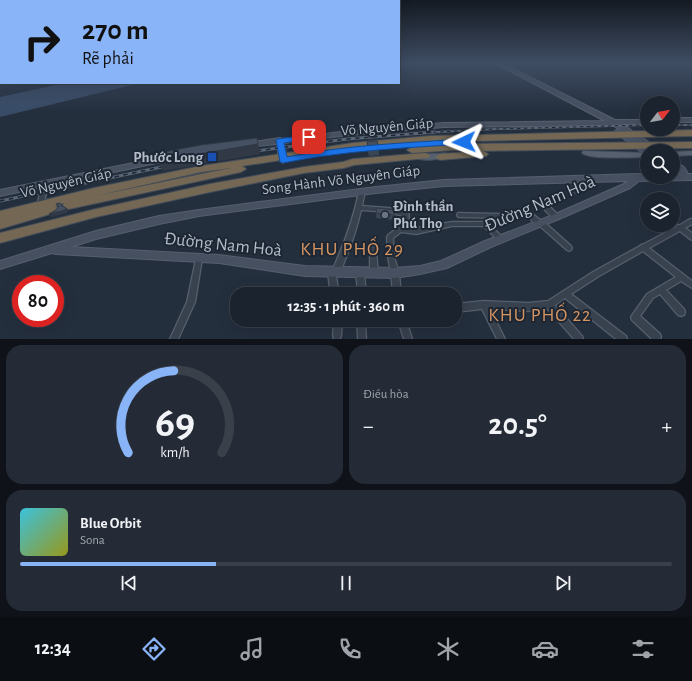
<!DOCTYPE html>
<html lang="vi">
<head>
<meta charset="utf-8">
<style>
	body { margin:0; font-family:"Alegreya Sans",sans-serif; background:#242b36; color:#f1f3f6; height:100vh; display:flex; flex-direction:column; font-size:15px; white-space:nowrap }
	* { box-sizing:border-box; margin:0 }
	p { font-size:13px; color:#a0a4aa }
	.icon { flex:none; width:22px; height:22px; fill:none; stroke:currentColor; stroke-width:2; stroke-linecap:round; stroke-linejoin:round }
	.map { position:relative; height:339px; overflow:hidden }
	.drawer { display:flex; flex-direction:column; gap:6px; padding:6px; background:#0f1319; flex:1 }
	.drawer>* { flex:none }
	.hud { position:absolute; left:0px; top:0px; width:400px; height:84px; box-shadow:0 4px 16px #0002,0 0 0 1px #39404a; background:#8ab4f8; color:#111; overflow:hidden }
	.needle { width:26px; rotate:59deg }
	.buttons { position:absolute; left:640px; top:96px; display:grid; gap:8px }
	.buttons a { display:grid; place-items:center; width:40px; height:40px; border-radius:50%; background:#1b232e; box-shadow:0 4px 16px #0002,0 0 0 1px #39404a; font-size:20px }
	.speed { position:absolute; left:12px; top:275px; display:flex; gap:8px; font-size:20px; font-weight:700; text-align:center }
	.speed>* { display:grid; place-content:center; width:52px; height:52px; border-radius:50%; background:#1b232e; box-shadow:0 4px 16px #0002,0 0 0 1px #39404a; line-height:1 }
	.speed .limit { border:6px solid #d22; background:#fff; color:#111 }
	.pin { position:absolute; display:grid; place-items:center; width:34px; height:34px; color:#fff; margin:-17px; border-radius:8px; box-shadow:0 2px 6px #0006 }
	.me { position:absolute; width:44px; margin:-22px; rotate:268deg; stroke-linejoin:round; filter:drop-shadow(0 0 3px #0008) }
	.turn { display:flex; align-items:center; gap:14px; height:84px; padding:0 16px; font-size:18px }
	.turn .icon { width:52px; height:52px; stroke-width:2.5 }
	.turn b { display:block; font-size:28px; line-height:34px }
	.big { font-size:30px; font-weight:700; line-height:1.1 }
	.drawer .card { flex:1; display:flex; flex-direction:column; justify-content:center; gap:6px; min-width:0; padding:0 14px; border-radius:16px; background:#242b36 }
	.drawer .dial { align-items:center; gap:0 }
	.dial svg { height:104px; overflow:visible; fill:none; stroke:#39404a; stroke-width:7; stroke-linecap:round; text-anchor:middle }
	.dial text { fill:#f1f3f6; stroke:none }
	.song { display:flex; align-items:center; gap:12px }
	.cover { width:48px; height:48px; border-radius:6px; background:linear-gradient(135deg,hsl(190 70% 55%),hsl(60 70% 35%)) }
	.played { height:4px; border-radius:2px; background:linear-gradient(90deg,#8ab4f8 30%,#39404a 30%) }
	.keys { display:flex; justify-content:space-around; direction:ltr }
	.heat { display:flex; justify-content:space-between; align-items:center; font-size:22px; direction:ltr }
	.drawer .tiles { flex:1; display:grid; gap:6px; grid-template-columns:1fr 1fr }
	.card:last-child { grid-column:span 2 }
	.trip { position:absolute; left:230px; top:287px; width:232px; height:40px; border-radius:16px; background:#1b232e; box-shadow:0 4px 16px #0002,0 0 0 1px #39404a; font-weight:700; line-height:40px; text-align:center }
	.dock { display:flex; height:64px; justify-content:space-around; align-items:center; background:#0b0e12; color:#a0a4aa }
	.dock .icon { width:28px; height:28px }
	.dock .current { color:#8ab4f8 }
	.dock b { font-size:18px; color:#f1f3f6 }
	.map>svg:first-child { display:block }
	.water { fill:#394c67 }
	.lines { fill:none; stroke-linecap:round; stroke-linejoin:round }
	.street-casing { stroke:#565f6c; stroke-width:2.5 }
	.secondary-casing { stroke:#565f6c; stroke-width:2 }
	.primary-casing { stroke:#414a57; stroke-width:2 }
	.highway-casing { stroke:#434c59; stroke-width:2 }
	.street { fill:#38414e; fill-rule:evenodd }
	.secondary { fill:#465061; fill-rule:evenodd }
	.primary { fill:#56606e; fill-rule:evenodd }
	.highway { fill:#746855; fill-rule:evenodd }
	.rail-far1-casing { stroke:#5a6575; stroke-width:2 }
	.rail-casing { stroke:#5a6575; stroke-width:3 }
	.rail-far1 { stroke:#1d2633; stroke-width:1; stroke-dasharray:3.5; stroke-linecap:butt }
	.rail { stroke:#1d2633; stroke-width:1.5; stroke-dasharray:4.5; stroke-linecap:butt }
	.wall { fill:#3b4654 }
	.shaded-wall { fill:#303945 }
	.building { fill:#455162; stroke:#303945 }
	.route { fill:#1a73e8; stroke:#114b97 }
	.transit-dot { fill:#1a4fb4; stroke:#1d2633; stroke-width:1.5 }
	.worship-dot { fill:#6b7280; stroke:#1d2633; stroke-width:1.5 }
	.labels { text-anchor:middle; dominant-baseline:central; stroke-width:4; stroke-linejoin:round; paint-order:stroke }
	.street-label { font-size:15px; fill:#b4bcc9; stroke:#1d2633 }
	.poi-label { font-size:15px; font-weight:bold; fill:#b4bcc9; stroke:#1d2633; text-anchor:end }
	.near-street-label { font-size:18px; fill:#b4bcc9; stroke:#1d2633 }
	.near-neighbourhood-label { font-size:19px; letter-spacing:1px; fill:#d59563; stroke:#1d2633 }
</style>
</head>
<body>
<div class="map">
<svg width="692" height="339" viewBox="0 0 692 339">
	<rect width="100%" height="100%" fill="#242f3e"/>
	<polygon class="water" points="65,83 140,83 0,117 0,97"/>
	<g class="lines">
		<defs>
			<g id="street">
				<polygon points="46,181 49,183 43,205 42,207 38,207 37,205 43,183"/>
				<path d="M362 189 364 190 365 191 362 206 389 208 408 212C410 217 408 223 405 227L416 228 452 222H487L504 239 503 241 501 242 499 241 484 226H452L416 234 401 232 393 238 394 257 399 273 401 294H393L391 273 388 257 387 237 388 235C395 230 401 225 403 216L389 212 361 210C356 232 348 254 339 274L336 275 338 289 342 294H333L330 290 328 272 329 270 333 269C344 244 354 218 359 191L360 190Z"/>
				<path d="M545 206H549L558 215 559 217 558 219C553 220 548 213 545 210L544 208Z"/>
				<path d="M529 212C535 214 537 220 543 221L571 246 572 248 571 250 569 251 567 250 540 226H537L528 216 501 218 460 217H458L457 215 458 213H460L501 214Z"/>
				<polygon points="690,219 692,219 692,224 685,228 692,233 692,240 690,239 680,231 649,248 692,281 692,288 681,281 666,290 684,309 685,312 684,315 681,316 678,315 660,294 653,298 640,316 660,334 661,337 660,339 651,339 651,338 632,320 631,317 647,294 676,277 643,251 599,276 571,294 626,336 627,339 616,339 565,298 555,305 582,336 583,339 574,339 547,308 528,311 490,309 505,339 497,339 482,309 455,312 455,304 484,301 528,303 548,301 593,272 640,246 641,245 644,244 676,227 677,225 680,225"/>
				<polygon points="373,247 375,248 376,250 378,273 377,275 374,276 371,275 370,273 370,250 371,248"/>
				<polygon points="199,256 201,257 202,259 195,302 178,339 170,339 187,302 196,259 197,257"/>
				<polygon points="360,269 363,270 364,272 366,294 358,294 356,272 357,270"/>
				<polygon points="334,320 342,320 341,336 340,339 334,339 333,336"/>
				<polygon points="357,320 365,320 366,339 358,339"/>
				<polygon points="398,320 406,320 412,339 404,339"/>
			</g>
			<g id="secondary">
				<polygon points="495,63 502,63 615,120 647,120 647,124 622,124 662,151 653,151 635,139 650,151 647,151 647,154 644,154 616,133 615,131 619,129 612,125 444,127 349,135 284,143 287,160 283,163 279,160 277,144 247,147 243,145 247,143 280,138 283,139 349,131 444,123 605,121"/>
				<rect x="673" y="118" width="19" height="4"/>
				<polygon points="168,156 172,158 171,160 0,196 0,190"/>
				<path d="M673 160 684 167 688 174H692V180L639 181 630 188 559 219 491 247 447 268 420 274 395 278 305 276 219 263 56 254 52 253 0 269V261L96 231 159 216 199 210 376 187 444 180 638 174 647 175V177H673V175L680 174 673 167ZM628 181 624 184 553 215 485 241 441 261 420 266 395 268 305 266 219 255 71 247 96 239 159 224 199 216 376 193 444 186Z"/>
			</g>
			<g id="primary">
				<path d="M583 151 647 153V157C635 157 590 160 582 153Z"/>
				<polygon points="692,151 692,155 673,156 673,152"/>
				<path d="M445 153 449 155C443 160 421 162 415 157 421 152 437 155 445 153Z"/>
			</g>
			<g id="highway">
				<path d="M692 130V136L430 142 353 149 242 166 246 169 241 172 69 209 65 208 63 205 64 203 55 206 59 209 57 212 0 229V219L31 212 0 219V211L94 188 201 166 353 143 430 136ZM231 168 95 196 201 172Z"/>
				<polygon points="692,142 692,148 478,151 453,150 412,153 407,150 412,147 453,144"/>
				<polygon points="483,151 488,154 486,156 440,160 435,157 440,154"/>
				<polygon points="425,153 428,154 430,156 428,158 354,165 344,168 304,173 210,192 96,217 0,243 0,233 96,209 210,184 304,167 343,162 353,159"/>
			</g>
		</defs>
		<use href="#street" class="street-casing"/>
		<use href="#secondary" class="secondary-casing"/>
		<use href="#primary" class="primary-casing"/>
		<use href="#highway" class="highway-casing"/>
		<use href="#street" class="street"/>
		<use href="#secondary" class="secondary"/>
		<use href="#primary" class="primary"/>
		<use href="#highway" class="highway"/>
		<defs>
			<g id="rail-far1">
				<polyline points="673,125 692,125"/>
				<polyline points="419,133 497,129 647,125"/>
			</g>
			<g id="rail">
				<polyline points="248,152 347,139 435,132"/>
				<polyline points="0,201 171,165"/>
			</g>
		</defs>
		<use href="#rail-far1" class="rail-far1-casing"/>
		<use href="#rail" class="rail-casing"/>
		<use href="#rail-far1" class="rail-far1"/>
		<use href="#rail" class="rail"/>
	</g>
	<g class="wall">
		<polygon points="367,142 379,148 379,155 369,156 367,149"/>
		<polygon points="570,186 585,191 576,195 568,189"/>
		<polygon points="377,208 395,210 394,220 376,218"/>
	</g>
	<g class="shaded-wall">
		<polygon points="257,138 260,154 163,171 158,161"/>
		<polygon points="586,188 585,191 576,195 578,192"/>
		<polygon points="66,208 68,210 67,213 51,217 49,214"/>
	</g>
	<g class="building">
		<polygon points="257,138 258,144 158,161 159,153 201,145"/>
		<polygon points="377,141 379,148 369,149 367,142"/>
		<polygon points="570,186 583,186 586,188 578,192"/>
		<polygon points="60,203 62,206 66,208 65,210 49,214 56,210 59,206 56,204"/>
		<polygon points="377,208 395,210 394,215 376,213"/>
	</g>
	<linearGradient id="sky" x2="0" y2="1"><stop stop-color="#141a22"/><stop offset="0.57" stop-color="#3f4d63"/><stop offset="1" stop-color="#3f4d63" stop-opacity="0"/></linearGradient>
	<rect width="692" height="111" fill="url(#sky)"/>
	<path class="route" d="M309 135 313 137 312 139 284 143 287 157C345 145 405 143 464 139L468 142 464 144C403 148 342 151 283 163L280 162 276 140 277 139Z"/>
	<rect class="transit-dot" x="207" y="152" width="10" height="10" rx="2"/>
	<circle class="worship-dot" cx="385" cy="215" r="4"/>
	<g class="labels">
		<g class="street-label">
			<text transform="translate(387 127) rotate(-5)">Võ Nguyên Giáp</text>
			<text transform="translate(341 180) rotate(-7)">Song Hành Võ Nguyên Giáp</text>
			<text transform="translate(66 183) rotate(-13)">Võ Nguyên Giáp</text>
		</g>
		<g class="poi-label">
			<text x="203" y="157">Phước Long</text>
			<text x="393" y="206" text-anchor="start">Đình thần<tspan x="393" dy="17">Phú Thọ</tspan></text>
		</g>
		<g class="near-street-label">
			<text transform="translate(540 204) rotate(-23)">Đường Nam Hoà</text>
			<text transform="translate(223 245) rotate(6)">Đường Nam Hoà</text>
		</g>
		<g class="near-neighbourhood-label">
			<text x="352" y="249">KHU PHỐ 29</text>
			<text x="540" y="315">KHU PHỐ 22</text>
		</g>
	</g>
</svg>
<div class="buttons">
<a><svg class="needle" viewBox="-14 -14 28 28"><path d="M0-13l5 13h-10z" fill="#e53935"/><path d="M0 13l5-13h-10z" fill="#a0a4aa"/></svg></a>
<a><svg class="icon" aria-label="search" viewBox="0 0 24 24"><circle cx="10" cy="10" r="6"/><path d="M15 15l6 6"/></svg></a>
<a><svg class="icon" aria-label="layers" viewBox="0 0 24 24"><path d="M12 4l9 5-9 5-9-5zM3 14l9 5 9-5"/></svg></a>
</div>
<div class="speed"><div class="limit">80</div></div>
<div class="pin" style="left:309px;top:137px;background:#d93025"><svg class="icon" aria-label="arrive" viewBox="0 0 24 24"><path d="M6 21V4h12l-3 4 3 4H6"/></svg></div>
<svg class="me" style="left:464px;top:142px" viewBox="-20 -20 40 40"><path d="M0-17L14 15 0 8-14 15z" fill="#1a73e8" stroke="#fff" stroke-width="4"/></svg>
<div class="trip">12:35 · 1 phút · 360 m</div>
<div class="hud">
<div class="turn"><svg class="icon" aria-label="right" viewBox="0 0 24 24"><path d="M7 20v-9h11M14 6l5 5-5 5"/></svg><div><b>270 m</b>Rẽ phải</div></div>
</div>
</div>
<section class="drawer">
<div class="tiles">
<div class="card dial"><svg viewBox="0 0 100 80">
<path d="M14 69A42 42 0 1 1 86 69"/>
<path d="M14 69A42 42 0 0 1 49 6" stroke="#8ab4f8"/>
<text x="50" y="56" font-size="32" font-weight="700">69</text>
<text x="50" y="72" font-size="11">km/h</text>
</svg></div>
<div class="card"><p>Điều hòa</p>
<div class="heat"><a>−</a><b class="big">20.5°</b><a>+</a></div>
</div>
<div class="card">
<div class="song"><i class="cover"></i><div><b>Blue Orbit</b><p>Sona</p></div></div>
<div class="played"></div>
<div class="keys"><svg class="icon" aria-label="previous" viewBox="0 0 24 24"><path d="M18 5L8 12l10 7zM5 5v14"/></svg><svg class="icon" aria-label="pause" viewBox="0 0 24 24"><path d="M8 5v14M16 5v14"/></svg><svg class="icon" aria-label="next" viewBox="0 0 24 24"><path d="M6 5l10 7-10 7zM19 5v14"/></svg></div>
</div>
</div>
</section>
<nav class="dock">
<b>12:34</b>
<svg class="icon current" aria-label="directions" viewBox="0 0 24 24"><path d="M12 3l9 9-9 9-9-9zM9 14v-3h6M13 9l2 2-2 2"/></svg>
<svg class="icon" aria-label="music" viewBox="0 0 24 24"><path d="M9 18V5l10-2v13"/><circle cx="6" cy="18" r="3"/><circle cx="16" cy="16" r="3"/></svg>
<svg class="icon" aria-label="phone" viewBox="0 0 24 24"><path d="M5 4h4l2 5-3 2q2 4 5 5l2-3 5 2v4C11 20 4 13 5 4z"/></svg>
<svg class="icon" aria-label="climate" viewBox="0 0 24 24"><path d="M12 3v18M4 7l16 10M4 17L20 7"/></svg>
<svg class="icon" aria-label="car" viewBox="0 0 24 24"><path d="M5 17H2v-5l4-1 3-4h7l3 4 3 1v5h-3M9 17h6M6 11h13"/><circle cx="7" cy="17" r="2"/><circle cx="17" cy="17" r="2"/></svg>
<svg class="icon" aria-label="filters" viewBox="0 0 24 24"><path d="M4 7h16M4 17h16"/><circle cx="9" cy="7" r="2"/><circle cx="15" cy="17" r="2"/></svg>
</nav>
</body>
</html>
